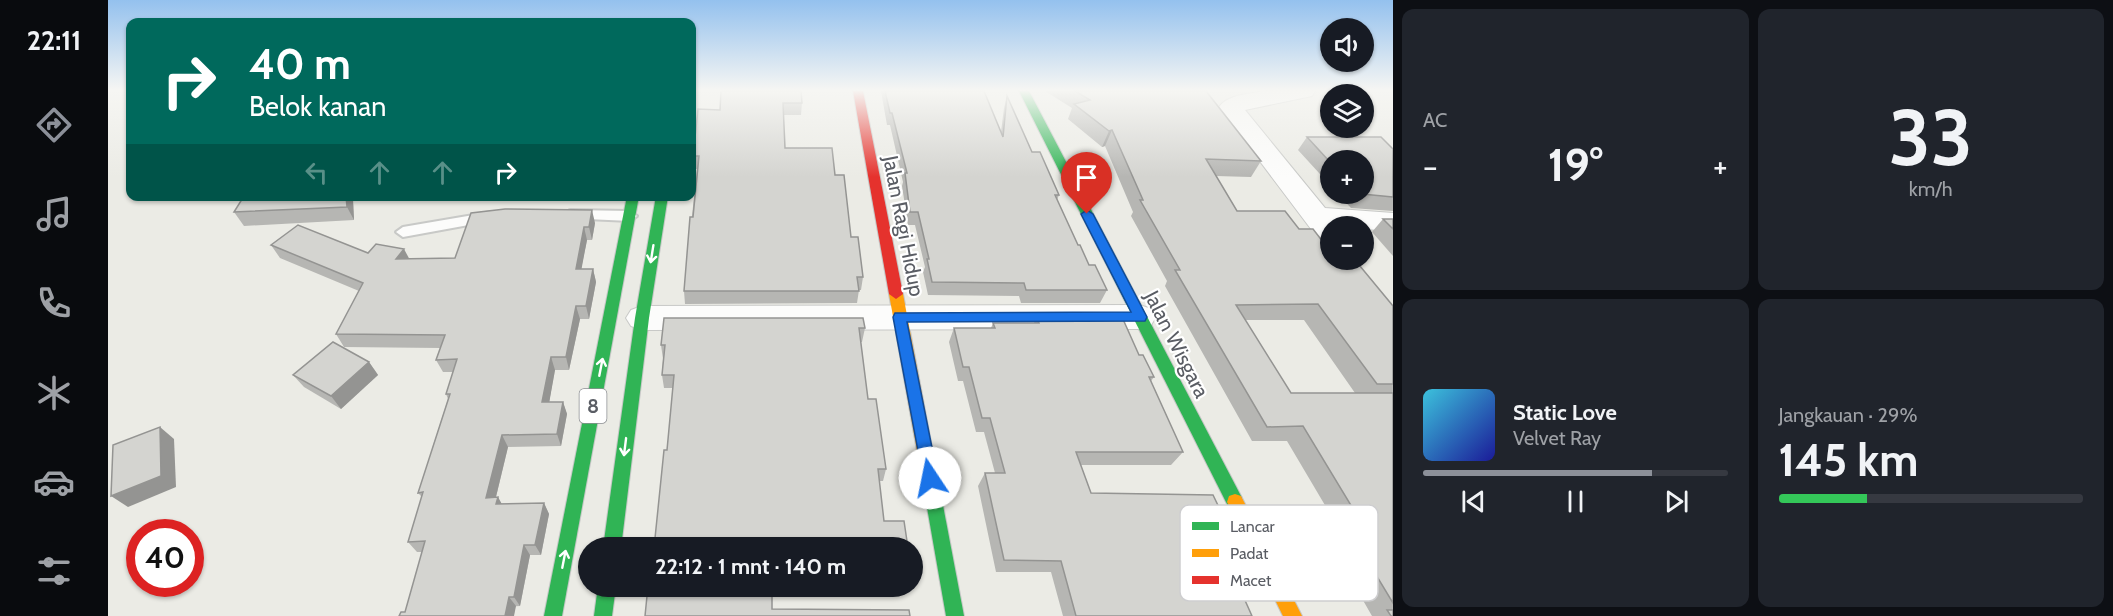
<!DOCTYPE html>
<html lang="id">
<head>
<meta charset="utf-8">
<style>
	body { margin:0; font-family:Cabin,sans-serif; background:#20242c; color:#f1f3f6; height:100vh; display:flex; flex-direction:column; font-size:22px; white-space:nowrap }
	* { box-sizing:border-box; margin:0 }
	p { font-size:20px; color:#9ea1a6 }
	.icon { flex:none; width:33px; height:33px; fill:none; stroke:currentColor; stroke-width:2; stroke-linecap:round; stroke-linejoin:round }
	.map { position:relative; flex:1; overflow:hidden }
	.panel { display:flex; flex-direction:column; gap:9px; padding:9px; background:#0d0f14; width:720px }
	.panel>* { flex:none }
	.hud { position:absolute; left:18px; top:18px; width:570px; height:183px; border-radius:12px; box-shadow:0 2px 4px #0004; background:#00695c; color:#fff; overflow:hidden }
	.controls { position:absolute; left:1212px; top:18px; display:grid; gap:12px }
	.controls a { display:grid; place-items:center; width:54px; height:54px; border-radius:50%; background:#171b24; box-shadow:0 2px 4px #0004; font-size:30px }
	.speed { position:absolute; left:18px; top:519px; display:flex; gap:12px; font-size:30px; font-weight:700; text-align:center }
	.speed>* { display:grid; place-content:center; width:78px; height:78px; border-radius:50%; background:#171b24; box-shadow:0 2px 4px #0004; line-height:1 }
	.speed .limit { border:9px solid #d22; background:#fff; color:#111 }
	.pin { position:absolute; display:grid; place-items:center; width:51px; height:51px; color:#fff; margin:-62px -26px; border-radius:50% 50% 50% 0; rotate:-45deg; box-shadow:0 0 6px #0007 }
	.pin .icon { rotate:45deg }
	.me { position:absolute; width:66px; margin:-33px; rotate:349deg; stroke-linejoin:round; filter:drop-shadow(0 0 4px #0008) }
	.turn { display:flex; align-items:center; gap:21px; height:126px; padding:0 24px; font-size:27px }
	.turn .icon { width:78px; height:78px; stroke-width:2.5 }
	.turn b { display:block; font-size:42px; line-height:51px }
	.lanes { display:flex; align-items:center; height:57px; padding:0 24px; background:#0003; justify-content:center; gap:30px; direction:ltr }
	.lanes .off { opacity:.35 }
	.big { font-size:45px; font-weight:700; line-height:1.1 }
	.panel .card { flex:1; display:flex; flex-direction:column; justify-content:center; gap:9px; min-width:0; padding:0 21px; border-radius:12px; background:#20242c }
	.panel .dial { align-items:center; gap:0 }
	.dial b { font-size:78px; line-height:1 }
	.song { display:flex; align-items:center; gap:18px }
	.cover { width:72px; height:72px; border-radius:9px; background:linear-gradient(135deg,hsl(190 70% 55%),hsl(240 70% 35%)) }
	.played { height:6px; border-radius:3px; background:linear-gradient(90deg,#8c9099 75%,#363941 75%) }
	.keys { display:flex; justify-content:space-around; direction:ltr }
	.heat { display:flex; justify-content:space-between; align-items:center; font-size:33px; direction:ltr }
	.charge { height:9px; border-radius:4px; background:linear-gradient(90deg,#34c759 29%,#363941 0) }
	.panel .tiles { flex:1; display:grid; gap:9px; grid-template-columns:repeat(2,1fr) }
	.trip { position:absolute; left:470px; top:537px; width:345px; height:60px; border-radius:30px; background:#171b24; box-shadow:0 2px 4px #0004; font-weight:700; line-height:60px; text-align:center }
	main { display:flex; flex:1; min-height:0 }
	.tabs { display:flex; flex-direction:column; width:108px; justify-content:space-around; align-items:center; background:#090b0e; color:#9ea1a6 }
	.tabs .icon { width:42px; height:42px }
	.tabs .selected { color:#8c9099 }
	.tabs b { font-size:27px; color:#f1f3f6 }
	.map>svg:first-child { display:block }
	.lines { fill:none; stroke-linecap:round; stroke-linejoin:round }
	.lane-casing { stroke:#c8c9c7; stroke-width:4 }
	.street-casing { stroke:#c8c9c7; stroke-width:2 }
	.fast-casing { stroke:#c6c7c6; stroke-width:2 }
	.slow-casing { stroke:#c6c7c6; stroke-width:2 }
	.jam-casing { stroke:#c6c7c6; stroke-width:2 }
	.lane { fill:#fcfcfb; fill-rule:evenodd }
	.street { fill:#fcfcfb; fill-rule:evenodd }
	.fast { fill:#30b455; fill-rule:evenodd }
	.slow { fill:#ff9f0a; fill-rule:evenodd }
	.jam { fill:#e5322d; fill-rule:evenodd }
	.wall { fill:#b6b6b3; fill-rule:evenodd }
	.shaded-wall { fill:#949492 }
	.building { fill:#d4d4d0; stroke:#949492; stroke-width:1.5 }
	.oneway { stroke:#fff }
	.route { fill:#1a73e8; stroke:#114b97; stroke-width:1.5 }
	.labels { text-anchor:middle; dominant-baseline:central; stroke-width:4.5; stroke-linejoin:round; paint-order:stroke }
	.shield { fill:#fff; stroke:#8c8e92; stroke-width:1.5 }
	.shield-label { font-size:20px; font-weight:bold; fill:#5a5d64 }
	.street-label { font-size:21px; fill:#5a5d64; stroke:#fff }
	.key { fill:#fff; stroke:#ceced0; stroke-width:1.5 }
	.key-label { font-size:16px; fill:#5a5d64 }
</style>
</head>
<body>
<main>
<nav class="tabs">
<b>22:11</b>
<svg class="icon selected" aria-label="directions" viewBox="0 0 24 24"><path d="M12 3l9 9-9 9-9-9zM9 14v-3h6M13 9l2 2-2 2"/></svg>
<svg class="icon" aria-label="music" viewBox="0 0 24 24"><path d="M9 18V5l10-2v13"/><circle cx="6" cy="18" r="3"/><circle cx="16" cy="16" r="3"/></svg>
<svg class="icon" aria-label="phone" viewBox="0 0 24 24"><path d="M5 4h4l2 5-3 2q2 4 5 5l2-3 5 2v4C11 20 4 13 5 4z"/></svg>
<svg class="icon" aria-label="climate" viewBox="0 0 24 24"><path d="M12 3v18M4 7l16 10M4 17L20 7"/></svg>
<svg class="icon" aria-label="car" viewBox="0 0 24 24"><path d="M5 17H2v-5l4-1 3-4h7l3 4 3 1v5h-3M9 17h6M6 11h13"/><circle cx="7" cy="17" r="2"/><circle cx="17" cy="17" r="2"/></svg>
<svg class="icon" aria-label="filters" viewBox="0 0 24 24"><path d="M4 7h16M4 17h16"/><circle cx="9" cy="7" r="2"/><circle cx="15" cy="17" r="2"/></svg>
</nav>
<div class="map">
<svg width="1285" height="616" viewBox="0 0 1285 616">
	<rect width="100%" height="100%" fill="#ebebe5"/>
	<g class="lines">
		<defs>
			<g id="lane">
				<polygon points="462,210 522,211 529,216 522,221 457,218 455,215"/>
				<polygon points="383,212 390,217 388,220 295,237 288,232 295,227"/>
			</g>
			<g id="street">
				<path d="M1157 91H1207L1204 96 1137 110 1217 208 1285 213V231L1256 229V226H1222V243L1212 241 1111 107C1120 94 1143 94 1157 91Z"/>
				<polygon points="1032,305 1043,309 1048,317 1043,325 1032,329 534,330 523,326 518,318 523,310 534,306"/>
			</g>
			<g id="fast">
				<polygon points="911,91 921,91 1133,496 1135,502 1133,508 1127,510 1121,508"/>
				<polygon points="519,196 531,196 454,616 436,616"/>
				<polygon points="548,196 560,196 541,318 513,548 495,548 527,318"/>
				<polygon points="822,472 828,474 830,479 856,616 838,616 814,479 816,474"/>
				<polygon points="490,586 508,586 504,616 486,616"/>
			</g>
			<g id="slow">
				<polygon points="788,289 795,294 830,479 828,484 822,486 816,484 814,479 781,294"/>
				<polygon points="1127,494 1133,496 1194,616 1175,616 1119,502 1121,496"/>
			</g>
			<polygon id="jam" points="745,91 755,91 795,294 788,299 781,294"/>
		</defs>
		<use href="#lane" class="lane-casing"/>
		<use href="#street" class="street-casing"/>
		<use href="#fast" class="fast-casing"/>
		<use href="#slow" class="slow-casing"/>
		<use href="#jam" class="jam-casing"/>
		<use href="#lane" class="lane"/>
		<use href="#street" class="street"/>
		<use href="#fast" class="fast"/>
		<use href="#slow" class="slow"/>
		<use href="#jam" class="jam"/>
	</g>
	<g class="wall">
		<polygon points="613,91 694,103 693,115 675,115 677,148 727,175 743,237 755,277 753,290 751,290 749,303 577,304 576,291 589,169 586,169 585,156 612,110"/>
		<polygon points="773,91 876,91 893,132 896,108 899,96 924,152 951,195 949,200 970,245 981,265 999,290 992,303 913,303 911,296 820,295 815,272 817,267 807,225 800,225 794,186 795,182 782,125 779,125"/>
		<path d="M937 91H1098L1153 161 1143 177 1108 176 1129 211 1191 229 1222 260 1285 306V616H1264L1209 520 1221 512 1179 441H1144L1057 286 1059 281 1023 216 1025 212 997 146 994 147 960 119 964 108ZM1137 320H1196L1247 393H1183Z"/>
		<polygon points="1199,137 1285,149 1285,211 1243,208 1230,194 1256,194 1222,160 1222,185 1190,150"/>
		<polygon points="136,196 243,196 245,200 246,220 136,226 126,212"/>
		<polygon points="1275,219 1285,219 1285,256 1264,232"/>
		<polygon points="487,223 484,240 479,240 473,269 485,269 488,282 481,319 472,319 461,370 447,370 441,402 455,402 459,414 453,446 400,447 388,497 390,497 393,504 436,503 441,514 433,555 422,555 412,606 297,612 314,552 309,552 300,542 314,497 310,493 340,399 338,394 345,372 335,372 328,360 332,348 236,347 228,334 251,291 172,258 163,245 302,259 347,258"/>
		<polygon points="929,317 1031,355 1046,377 1043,381 1075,452 1063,465 973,465 983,493 1132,551 1119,561 1144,616 955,616 943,572 888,572 870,486 877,473 887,473 876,432 868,432 855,381 850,381 841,342 846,328 883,328 885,323 926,323"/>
		<polygon points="556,318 757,328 754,342 753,342 760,399 778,469 775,481 771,481 776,521 800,548 559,450 565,388 556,388 554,375 555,359 553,345"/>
		<polygon points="261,362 270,375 233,409 196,387 185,375"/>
	</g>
	<g class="shaded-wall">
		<polygon points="1004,130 997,146 994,147 1001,131"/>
		<polygon points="238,196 243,196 245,200 246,220 239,207"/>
		<polygon points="484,210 487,223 484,240 481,227"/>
		<polygon points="476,227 479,240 471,282 468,269"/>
		<polygon points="296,249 303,262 288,259"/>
		<polygon points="485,269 488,282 481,319 478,306"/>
		<polygon points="468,306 472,319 461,370 458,357"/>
		<polygon points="443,357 447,370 439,415 434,402"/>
		<polygon points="261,362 270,375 233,409 223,396"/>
		<polygon points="455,402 459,414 453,446 449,434"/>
		<polygon points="52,427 66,439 68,487 20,507 3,496"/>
		<polygon points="394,435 400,447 385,509 378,498"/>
		<polygon points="390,497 396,508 388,504"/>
		<polygon points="436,503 441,514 433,555 427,545"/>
		<polygon points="416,545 422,555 412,606 406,597"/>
		<polygon points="401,597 408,606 406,616 397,616"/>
	</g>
	<g class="building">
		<polygon points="613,91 693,91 694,103 675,103 677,148 724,148 727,175 736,175 743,237 750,237 755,277 749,277 751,291 576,291 582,217 585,217 591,156 585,156 590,109 612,110"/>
		<polygon points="777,91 876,91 895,137 899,96 924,152 932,152 951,195 947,195 970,245 972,245 981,265 987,265 999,290 918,290 916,283 824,282 819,259 821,259 810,212 802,212 797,173 799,173 784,113 782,113"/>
		<polygon points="967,91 1098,91 1153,161 1098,159 1129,211 1177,211 1191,229 1205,229 1222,251 1222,260 1247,260 1285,306 1285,384 1269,384 1210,304 1128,305 1183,393 1285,393 1285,603 1227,507 1244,507 1195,426 1159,427 1067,270 1072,270 1032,200 1035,200 1004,130 1001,131 966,104 982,100"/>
		<polygon points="1199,137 1273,137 1285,149 1285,197 1254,194 1253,194 1256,194 1256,160 1222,160 1222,162"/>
		<polygon points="136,196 238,196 239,207 126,212"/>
		<polygon points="397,209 484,210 481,227 476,227 468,269 485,269 478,306 468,306 458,357 443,357 434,402 455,402 449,434 394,435 378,498 390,497 388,504 436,503 427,545 416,545 406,597 401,597 397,616 291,616 293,612 297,612 317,541 300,542 315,492 310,493 342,394 338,394 349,359 328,360 337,335 228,334 255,283 163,245 190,225 260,253 268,244 296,249 288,259 347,258 363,213"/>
		<polygon points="1275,219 1285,219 1285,229"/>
		<polygon points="929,317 1014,317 1031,355 1035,355 1046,377 1041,377 1075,452 968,452 983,493 1105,495 1132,551 1115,551 1144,616 968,616 953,561 896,560 877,473 897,473 882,418 874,418 861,367 855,367 846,328 887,328 885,323 931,323"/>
		<polygon points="556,318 755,318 757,328 751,328 760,399 768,399 778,469 770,469 776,521 796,521 800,548 546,548 556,450 559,450 566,375 554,375 557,345 553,345"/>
		<polygon points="225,342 261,362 223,396 185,375"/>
		<polygon points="52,427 53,476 3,496 5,445"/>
		<polygon points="540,586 664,586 664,609 801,610 802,616 537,616"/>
		<polygon points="1279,610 1285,610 1285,616 1283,616"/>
	</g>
	<defs><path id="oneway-shaft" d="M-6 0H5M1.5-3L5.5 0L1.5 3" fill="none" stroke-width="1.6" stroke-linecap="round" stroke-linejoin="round" transform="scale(1.5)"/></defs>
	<g class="oneway">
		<use href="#oneway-shaft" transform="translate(544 254) rotate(99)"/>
		<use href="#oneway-shaft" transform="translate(493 367) rotate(-79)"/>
		<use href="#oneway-shaft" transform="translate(517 447) rotate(97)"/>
		<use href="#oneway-shaft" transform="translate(456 559) rotate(-79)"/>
	</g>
	<linearGradient id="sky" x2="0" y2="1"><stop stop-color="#94c1ee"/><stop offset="0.51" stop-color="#f6f6f3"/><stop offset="1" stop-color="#f6f6f3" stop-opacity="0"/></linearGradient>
	<rect width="1285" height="177" fill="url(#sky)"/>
	<polygon class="route" points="979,210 985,214 1039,317 1037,321 799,322 830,478 828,483 822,485 816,483 785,317 787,313 1023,312 973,214"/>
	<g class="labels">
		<rect class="shield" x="471.5" y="389" width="27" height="34" rx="4.5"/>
		<g class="shield-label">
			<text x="485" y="406">8</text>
		</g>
		<g class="street-label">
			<text transform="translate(796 226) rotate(79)">Jalan Ragi Hidup</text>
			<text transform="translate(1069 344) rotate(63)">Jalan Wisgara</text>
		</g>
	</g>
	<rect x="1072" y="505" width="198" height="96" rx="9" class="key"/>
	<rect x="1084" y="522" width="27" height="8" fill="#30b455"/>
	<rect x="1084" y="549" width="27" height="8" fill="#ff9f0a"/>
	<rect x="1084" y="576" width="27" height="8" fill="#e5322d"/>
	<g class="key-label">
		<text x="1122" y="532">Lancar</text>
		<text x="1122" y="559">Padat</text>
		<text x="1122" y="586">Macet</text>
	</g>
</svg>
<div class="controls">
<a><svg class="icon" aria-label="sound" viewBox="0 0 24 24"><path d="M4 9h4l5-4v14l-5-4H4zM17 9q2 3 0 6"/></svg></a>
<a><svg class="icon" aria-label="layers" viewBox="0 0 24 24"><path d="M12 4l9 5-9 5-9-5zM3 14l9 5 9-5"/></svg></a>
<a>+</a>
<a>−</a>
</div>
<div class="speed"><div class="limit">40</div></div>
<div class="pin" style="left:979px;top:214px;background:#d93025"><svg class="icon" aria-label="arrive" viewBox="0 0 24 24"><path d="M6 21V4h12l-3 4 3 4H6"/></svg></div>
<svg class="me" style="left:822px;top:478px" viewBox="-20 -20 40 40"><circle r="19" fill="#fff"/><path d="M0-13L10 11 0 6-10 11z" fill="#1a73e8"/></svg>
<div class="trip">22:12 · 1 mnt · 140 m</div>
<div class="hud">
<div class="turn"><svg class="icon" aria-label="right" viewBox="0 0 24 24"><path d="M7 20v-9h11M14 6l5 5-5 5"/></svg><div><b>40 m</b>Belok kanan</div></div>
<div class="lanes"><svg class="icon off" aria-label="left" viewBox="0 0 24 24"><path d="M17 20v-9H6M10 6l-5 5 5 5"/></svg><svg class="icon off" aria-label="ahead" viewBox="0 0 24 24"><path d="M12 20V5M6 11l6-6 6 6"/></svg><svg class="icon off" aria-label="ahead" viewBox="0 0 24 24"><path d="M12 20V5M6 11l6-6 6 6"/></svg><svg class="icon" aria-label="right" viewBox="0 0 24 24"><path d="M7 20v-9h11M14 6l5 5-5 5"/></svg></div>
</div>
</div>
<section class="panel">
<div class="tiles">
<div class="card"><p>AC</p>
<div class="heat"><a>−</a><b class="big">19°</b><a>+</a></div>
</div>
<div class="card dial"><b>33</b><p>km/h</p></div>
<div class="card">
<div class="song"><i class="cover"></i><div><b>Static Love</b><p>Velvet Ray</p></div></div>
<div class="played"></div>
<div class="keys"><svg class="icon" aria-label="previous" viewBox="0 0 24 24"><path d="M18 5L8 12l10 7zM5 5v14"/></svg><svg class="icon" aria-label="pause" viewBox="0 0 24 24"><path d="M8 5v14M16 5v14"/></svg><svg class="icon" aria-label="next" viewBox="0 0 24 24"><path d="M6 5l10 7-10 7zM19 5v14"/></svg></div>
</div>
<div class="card"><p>Jangkauan · 29%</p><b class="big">145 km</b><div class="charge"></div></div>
</div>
</section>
</main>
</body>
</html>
